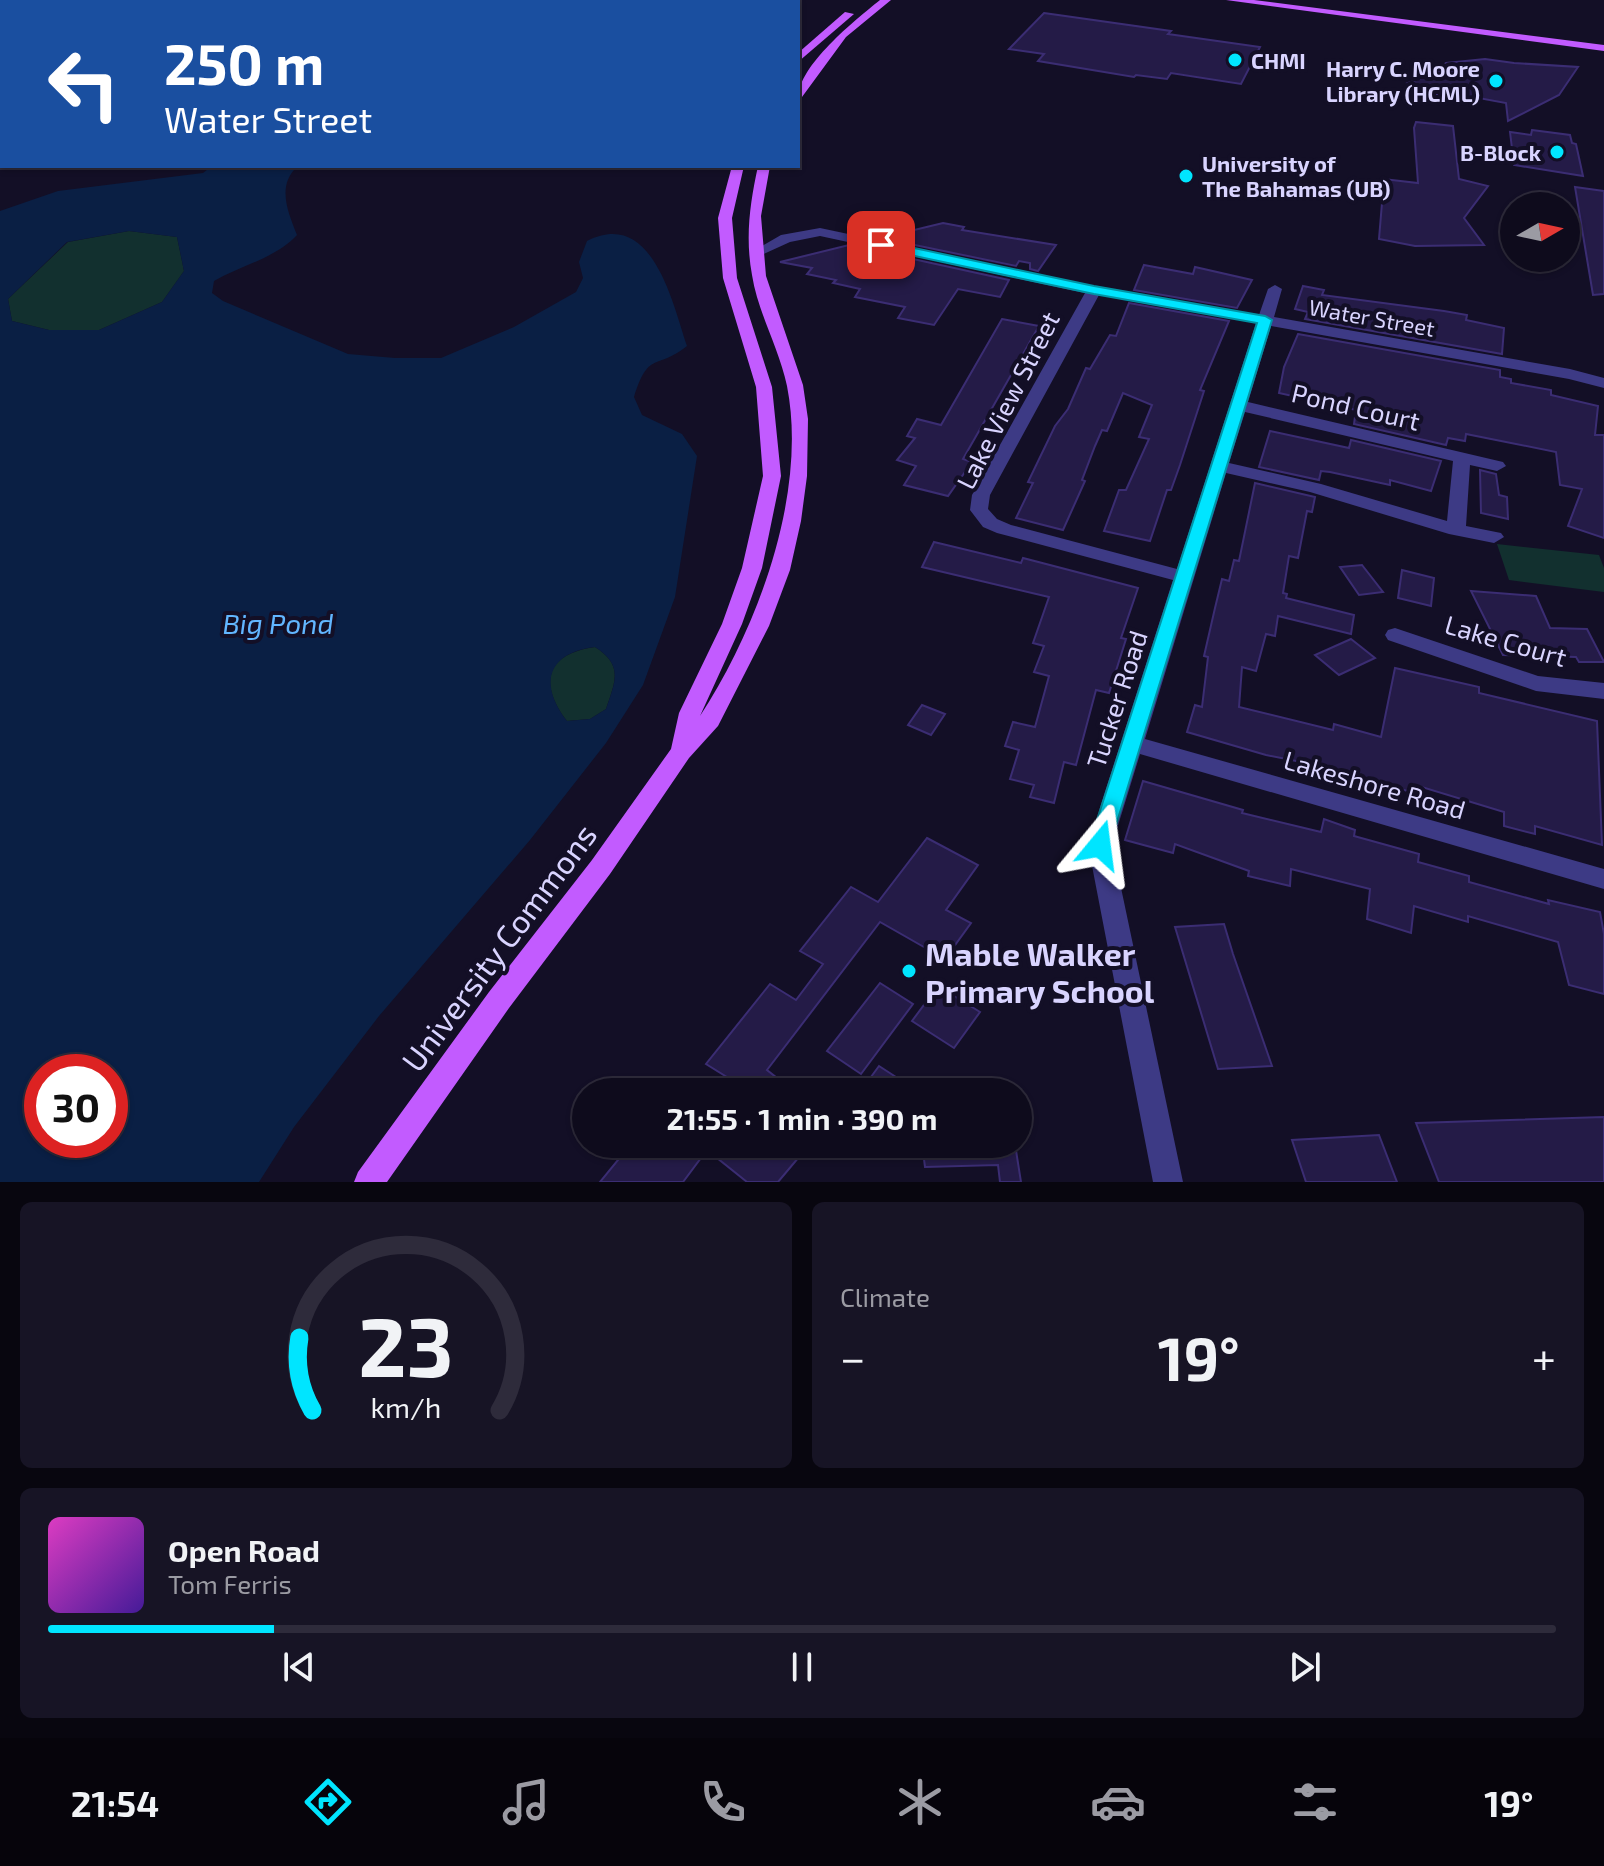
<!DOCTYPE html>
<html lang="en">
<head>
<meta charset="utf-8">
<style>
	body { margin:0; font-family:"Exo 2",sans-serif; background:#171425; color:#f1f3f6; height:100vh; display:flex; flex-direction:column; font-size:30px; white-space:nowrap }
	* { box-sizing:border-box; margin:0 }
	p { font-size:26px; color:#9b9ba3 }
	.icon { flex:none; width:44px; height:44px; fill:none; stroke:currentColor; stroke-width:2; stroke-linecap:round; stroke-linejoin:round }
	.map { position:relative; height:1182px; overflow:hidden }
	.details { display:flex; flex-direction:column; gap:20px; padding:20px; background:#08060f; flex:1 }
	.details>* { flex:none }
	.guide { position:absolute; left:0px; top:0px; width:800px; height:168px; box-shadow:0 2px 6px #0004,0 0 0 2px #2e2b3b; background:#1a4fa0; color:#fff; overflow:hidden }
	.needle { width:52px; rotate:81deg }
	.fabs { position:absolute; left:1500px; top:192px; display:grid; gap:16px }
	.fabs a { display:grid; place-items:center; width:80px; height:80px; border-radius:50%; background:#0e0b1c; box-shadow:0 2px 6px #0004,0 0 0 2px #2e2b3b; font-size:40px }
	.speed { position:absolute; left:24px; top:1054px; display:flex; gap:16px; font-size:40px; font-weight:700; text-align:center }
	.speed>* { display:grid; place-content:center; width:104px; height:104px; border-radius:50%; background:#0e0b1c; box-shadow:0 2px 6px #0004,0 0 0 2px #2e2b3b; line-height:1 }
	.speed .limit { border:12px solid #d22; background:#fff; color:#111 }
	.pin { position:absolute; display:grid; place-items:center; width:68px; height:68px; color:#fff; margin:-34px; border-radius:16px; box-shadow:0 4px 12px #0006 }
	.me { position:absolute; width:88px; margin:-44px; rotate:16deg; stroke-linejoin:round; filter:drop-shadow(0 0 6px #0008) }
	.turn { display:flex; align-items:center; gap:28px; height:168px; padding:0 32px; font-size:36px }
	.turn .icon { width:104px; height:104px; stroke-width:2.5 }
	.turn b { display:block; font-size:56px; line-height:68px }
	.big { font-size:60px; font-weight:700; line-height:1.1 }
	.details .tile { flex:1; display:flex; flex-direction:column; justify-content:center; gap:12px; min-width:0; padding:0 28px; border-radius:12px; background:#171425 }
	.details .dial { align-items:center; gap:0 }
	.dial svg { height:208px; overflow:visible; fill:none; stroke:#2e2b3b; stroke-width:7; stroke-linecap:round; text-anchor:middle }
	.dial text { fill:#f1f3f6; stroke:none }
	.song { display:flex; align-items:center; gap:24px }
	.cover { width:96px; height:96px; border-radius:12px; background:linear-gradient(135deg,hsl(310 70% 55%),hsl(260 70% 35%)) }
	.played { height:8px; border-radius:4px; background:linear-gradient(90deg,#00e5ff 15%,#2e2b3b 15%) }
	.keys { display:flex; justify-content:space-around; direction:ltr }
	.heat { display:flex; justify-content:space-between; align-items:center; font-size:44px; direction:ltr }
	.details .tiles { flex:1; display:grid; gap:20px; grid-template-columns:1fr 1fr }
	.tile:last-child { grid-column:span 2 }
	.trip { position:absolute; left:572px; top:1078px; width:460px; height:80px; border-radius:40px; background:#0e0b1c; box-shadow:0 2px 6px #0004,0 0 0 2px #2e2b3b; font-weight:700; line-height:80px; text-align:center }
	.tab-bar { display:flex; height:128px; justify-content:space-around; align-items:center; background:#06040b; color:#9b9ba3 }
	.tab-bar .icon { width:56px; height:56px }
	.tab-bar .on { color:#00e5ff }
	.tab-bar b { font-size:36px; color:#f1f3f6 }
	.map>svg:first-child { display:block }
	.green { fill:#12302f }
	.water { fill:#0a1f44; fill-rule:evenodd }
	.building { fill:#241b47; stroke:#3b2d73; stroke-width:2 }
	.lines { fill:none; stroke-linecap:round; stroke-linejoin:round }
	.minor { fill:#3d3a85; fill-rule:evenodd }
	.major { fill:#c25bff; fill-rule:evenodd }
	.route { fill:#00e5ff; stroke:#0095a6; stroke-width:2 }
	.poi-dot { fill:#00e5ff; stroke:#130f26; stroke-width:3 }
	.labels { text-anchor:middle; dominant-baseline:central; stroke-width:8; stroke-linejoin:round; paint-order:stroke }
	.far-poi-label { font-size:22px; font-weight:bold; fill:#d9d4ff; stroke:#130f26; text-anchor:start }
	.far-street-label { font-size:22px; fill:#d9d4ff; stroke:#130f26 }
	.street-label { font-size:26px; fill:#d9d4ff; stroke:#130f26 }
	.water-label { font-size:28px; font-style:italic; fill:#62b6ff; stroke:#130f26 }
	.near-street-label { font-size:32px; fill:#d9d4ff; stroke:#130f26 }
	.near-poi-label { font-size:32px; font-weight:bold; fill:#d9d4ff; stroke:#130f26; text-anchor:start }
</style>
</head>
<body>
<div class="map">
<svg width="1604" height="1182" viewBox="0 0 1604 1182">
	<rect width="100%" height="100%" fill="#130f26"/>
	<g class="green">
		<polygon points="129,231 177,237 184,271 162,302 99,330 49,330 12,321 8,299 68,242"/>
		<polygon points="1497,544 1599,555 1604,568 1604,592 1509,580"/>
		<path d="M595 647C623 665 616 680 606 709L590 719 567 721C539 684 545 654 595 647Z"/>
	</g>
	<path class="water" d="M212 166H298C276 185 288 212 297 235 276 258 242 265 214 281L212 293 223 301 348 354 395 358H441L514 327 576 292 583 278 579 262 587 241C652 208 672 301 687 346 655 371 649 350 634 397L642 415 682 434 697 456 675 597 643 685 606 743 530 840 379 1016 294 1127 259 1182H0V211L58 191 203 173ZM129 231 177 237 184 271 162 302 99 330H49L12 321 8 299 67 242ZM595 647C623 665 616 680 606 709L590 719 567 721C539 685 546 653 595 647ZM42 1072H110V1140H42Z"/>
	<g class="building">
		<polygon points="1044,13 1171,31 1168,34 1260,47 1241,84 1171,73 1167,79 1136,75 1134,77 1038,61 1044,54 1009,49"/>
		<polygon points="1485,59 1514,63 1578,67 1559,95 1508,121 1506,103 1468,96 1458,104 1408,83 1434,73 1446,63"/>
		<polygon points="1416,122 1453,126 1459,179 1488,186 1464,218 1484,245 1415,246 1379,239 1384,179 1418,183 1414,128"/>
		<polygon points="1532,130 1570,135 1572,143 1576,144 1583,176 1514,165 1510,132 1531,135"/>
		<polygon points="1575,187 1604,191 1604,294 1593,295"/>
		<polygon points="943,223 964,227 962,230 1056,245 1038,271 1030,269 1030,263 1019,261 1016,266 881,238"/>
		<polygon points="849,245 1009,280 1000,297 958,289 934,325 898,318 905,307 855,297 860,289 833,283 836,280 807,274 812,268 780,262"/>
		<polygon points="1144,265 1193,274 1195,267 1252,280 1237,308 1134,290"/>
		<polygon points="1303,286 1324,290 1322,295 1444,311 1467,315 1466,320 1504,328 1502,354 1305,319 1308,312 1295,309"/>
		<polygon points="1129,303 1229,321 1200,390 1204,391 1180,465 1171,490 1167,490 1150,541 1104,531 1119,490 1126,490 1149,439 1139,437 1152,405 1123,393 1107,431 1102,430 1095,446 1082,480 1085,481 1063,530 1016,518 1033,483 1028,482 1055,426 1068,409 1086,368 1090,369 1110,335 1116,336"/>
		<polygon points="1002,319 1039,326 963,459 972,462 948,496 904,485 916,466 897,460 915,438 907,436 917,419 941,425"/>
		<polygon points="1298,334 1500,370 1500,377 1511,379 1511,383 1551,390 1551,395 1598,406 1595,435 1604,435 1604,538 1568,526 1582,489 1560,485 1556,452 1466,434 1465,441 1448,438 1446,445 1354,424 1356,410 1279,393 1284,367"/>
		<polygon points="1270,431 1349,448 1351,440 1441,461 1431,491 1390,480 1390,485 1330,472 1321,471 1319,480 1259,467"/>
		<polygon points="1480,470 1496,474 1499,495 1507,497 1508,519 1481,513"/>
		<polygon points="1255,483 1315,497 1312,512 1307,511 1298,558 1289,556 1283,593 1287,594 1286,598 1354,615 1351,634 1278,616 1275,636 1266,634 1256,671 1242,667 1239,707 1333,730 1334,724 1381,737 1395,668 1479,687 1479,693 1597,721 1602,845 1535,826 1535,834 1504,826 1504,812 1422,787 1422,795 1368,780 1368,783 1326,771 1326,767 1266,755 1187,732 1195,705 1202,707 1208,657 1204,656 1215,608 1222,579 1229,581 1234,560 1239,561"/>
		<polygon points="934,542 1021,563 1023,558 1138,588 1121,638 1126,639 1109,693 1096,690 1076,765 1064,762 1054,803 1030,797 1034,785 1010,779 1019,750 1005,746 1013,722 1035,727 1049,676 1034,672 1044,646 1033,643 1049,597 922,567"/>
		<polygon points="1362,565 1383,592 1359,595 1340,567"/>
		<polygon points="1402,570 1434,578 1431,606 1398,598"/>
		<polygon points="1471,591 1536,596 1550,628 1587,629 1604,662 1579,662 1576,657 1503,655"/>
		<polygon points="1351,639 1375,658 1339,675 1315,655"/>
		<polygon points="922,705 945,714 931,735 908,725"/>
		<polygon points="1143,781 1243,810 1242,813 1321,832 1324,819 1355,830 1354,836 1419,854 1418,862 1469,876 1469,882 1549,904 1548,900 1600,912 1604,934 1604,994 1569,985 1558,942 1468,916 1468,922 1414,906 1411,933 1367,919 1370,889 1291,869 1290,886 1248,876 1249,871 1175,844 1173,853 1125,840"/>
		<polygon points="927,838 978,865 946,910 971,923 945,959 880,922 767,1070 795,1092 720,1092 730,1079 706,1064 770,984 796,1000 823,964 800,951 851,887 878,902"/>
		<polygon points="1224,924 1233,954 1272,1066 1218,1069 1175,927"/>
		<polygon points="880,983 913,1004 861,1074 827,1051"/>
		<polygon points="938,986 980,1012 954,1048 912,1021"/>
		<polygon points="879,1066 919,1092 860,1092"/>
		<polygon points="1604,1117 1604,1182 1439,1182 1416,1123"/>
		<polygon points="1379,1135 1397,1182 1306,1182 1292,1140"/>
		<polygon points="631,1144 810,1144 778,1182 747,1182 707,1150 683,1182 600,1182"/>
		<polygon points="922,1144 1015,1144 1021,1182 1000,1182 998,1165 925,1167"/>
	</g>
	<g class="lines">
		<g class="minor">
			<path d="M820 228 1094 286 1259 315 1268 289 1275 285 1282 289 1274 317 1570 369 1604 378V388L1569 379 1271 326 1248 402 1503 462 1506 466 1497 471 1470 465 1466 526 1501 533 1504 537 1494 543 1449 534 1310 492 1226 473 1145 739 1604 869V889L1140 754 1112 845 1183 1182H1153L1088 845 1173 580 997 533 983 527 970 510 972 495 1085 293 820 236 790 242 757 257 750 253 781 235ZM1099 295 1256 323 1177 569 1011 525 997 519 988 509 990 495ZM1245 412 1453 461 1447 521 1321 484 1229 463Z"/>
			<polygon points="1395,628 1538,676 1604,683 1604,699 1536,691 1388,640 1385,635 1388,630"/>
		</g>
		<g class="major">
			<path d="M880 0H891L846 37 802 97 798 98C798 66 855 20 880 0Z"/>
			<polygon points="1226,0 1254,0 1604,45 1604,51"/>
			<polygon points="845,12 854,14 798,62 798,53"/>
			<rect x="0" y="21" width="2" height="6"/>
			<path d="M732 166H744L732 218 737 278 772 387 781 476 762 568 742 624 700 716C758 627 808 493 787 386 779 348 758 313 752 275 745 237 750 203 758 166H770L761 216 766 276 803 385 808 419 807 476 801 521 790 570 769 626 718 726 689 758 610 874 509 1008 387 1182H354L358 1172 489 992 592 860 671 749 679 713 722 624 742 568 763 476 756 387 723 278 718 218Z"/>
		</g>
	</g>
	<polygon class="route" points="881,241 1094,286 1265,316 1272,320 1108,851 1100,854 1092,851 1089,845 1257,323 1094,294 877,248 877,242"/>
	<g class="poi-dot">
		<circle cx="1235" cy="60" r="8"/>
		<circle cx="1496" cy="81" r="8"/>
		<circle cx="1557" cy="152" r="8"/>
		<circle cx="1186" cy="176" r="8"/>
		<circle cx="909" cy="971" r="8"/>
	</g>
	<g class="labels">
		<g class="far-poi-label">
			<text x="1251" y="60">CHMI</text>
			<text x="1480" y="68" text-anchor="end">Harry C. Moore<tspan x="1480" dy="25">Library (HCML)</tspan></text>
			<text x="1541" y="152" text-anchor="end">B-Block</text>
			<text x="1202" y="163">University of<tspan x="1202" dy="25">The Bahamas (UB)</tspan></text>
		</g>
		<g class="far-street-label">
			<text transform="translate(1372 317) rotate(10)">Water Street</text>
		</g>
		<g class="street-label">
			<text transform="translate(1007 400) rotate(-63)">Lake View Street</text>
			<text transform="translate(1356 406) rotate(13)">Pond Court</text>
			<text transform="translate(1506 640) rotate(16)">Lake Court</text>
			<text transform="translate(1116 699) rotate(-72)">Tucker Road</text>
			<text transform="translate(1375 784) rotate(16)">Lakeshore Road</text>
		</g>
		<g class="water-label">
			<text x="278" y="623">Big Pond</text>
		</g>
		<g class="near-street-label">
			<text transform="translate(498 947) rotate(-53)">University Commons</text>
		</g>
		<g class="near-poi-label">
			<text x="925" y="953">Mable Walker<tspan x="925" dy="37">Primary School</tspan></text>
		</g>
	</g>
</svg>
<div class="fabs">
<a><svg class="needle" viewBox="-14 -14 28 28"><path d="M0-13l5 13h-10z" fill="#e53935"/><path d="M0 13l5-13h-10z" fill="#9b9ba3"/></svg></a>
</div>
<div class="speed"><div class="limit">30</div></div>
<div class="pin" style="left:881px;top:245px;background:#d93025"><svg class="icon" aria-label="arrive" viewBox="0 0 24 24"><path d="M6 21V4h12l-3 4 3 4H6"/></svg></div>
<svg class="me" style="left:1100px;top:845px" viewBox="-20 -20 40 40"><path d="M0-17L14 15 0 8-14 15z" fill="#00e5ff" stroke="#fff" stroke-width="4"/></svg>
<div class="trip">21:55 · 1 min · 390 m</div>
<div class="guide">
<div class="turn"><svg class="icon" aria-label="left" viewBox="0 0 24 24"><path d="M17 20v-9H6M10 6l-5 5 5 5"/></svg><div><b>250 m</b>Water Street</div></div>
</div>
</div>
<section class="details">
<div class="tiles">
<div class="tile dial"><svg viewBox="0 0 100 80">
<path d="M14 69A42 42 0 1 1 86 69"/>
<path d="M14 69A42 42 0 0 1 9 41" stroke="#00e5ff"/>
<text x="50" y="56" font-size="32" font-weight="700">23</text>
<text x="50" y="72" font-size="11">km/h</text>
</svg></div>
<div class="tile"><p>Climate</p>
<div class="heat"><a>−</a><b class="big">19°</b><a>+</a></div>
</div>
<div class="tile">
<div class="song"><i class="cover"></i><div><b>Open Road</b><p>Tom Ferris</p></div></div>
<div class="played"></div>
<div class="keys"><svg class="icon" aria-label="previous" viewBox="0 0 24 24"><path d="M18 5L8 12l10 7zM5 5v14"/></svg><svg class="icon" aria-label="pause" viewBox="0 0 24 24"><path d="M8 5v14M16 5v14"/></svg><svg class="icon" aria-label="next" viewBox="0 0 24 24"><path d="M6 5l10 7-10 7zM19 5v14"/></svg></div>
</div>
</div>
</section>
<nav class="tab-bar">
<b>21:54</b>
<svg class="icon on" aria-label="directions" viewBox="0 0 24 24"><path d="M12 3l9 9-9 9-9-9zM9 14v-3h6M13 9l2 2-2 2"/></svg>
<svg class="icon" aria-label="music" viewBox="0 0 24 24"><path d="M9 18V5l10-2v13"/><circle cx="6" cy="18" r="3"/><circle cx="16" cy="16" r="3"/></svg>
<svg class="icon" aria-label="phone" viewBox="0 0 24 24"><path d="M5 4h4l2 5-3 2q2 4 5 5l2-3 5 2v4C11 20 4 13 5 4z"/></svg>
<svg class="icon" aria-label="climate" viewBox="0 0 24 24"><path d="M12 3v18M4 7l16 10M4 17L20 7"/></svg>
<svg class="icon" aria-label="car" viewBox="0 0 24 24"><path d="M5 17H2v-5l4-1 3-4h7l3 4 3 1v5h-3M9 17h6M6 11h13"/><circle cx="7" cy="17" r="2"/><circle cx="17" cy="17" r="2"/></svg>
<svg class="icon" aria-label="filters" viewBox="0 0 24 24"><path d="M4 7h16M4 17h16"/><circle cx="9" cy="7" r="2"/><circle cx="15" cy="17" r="2"/></svg>
<b>19°</b>
</nav>
</body>
</html>
